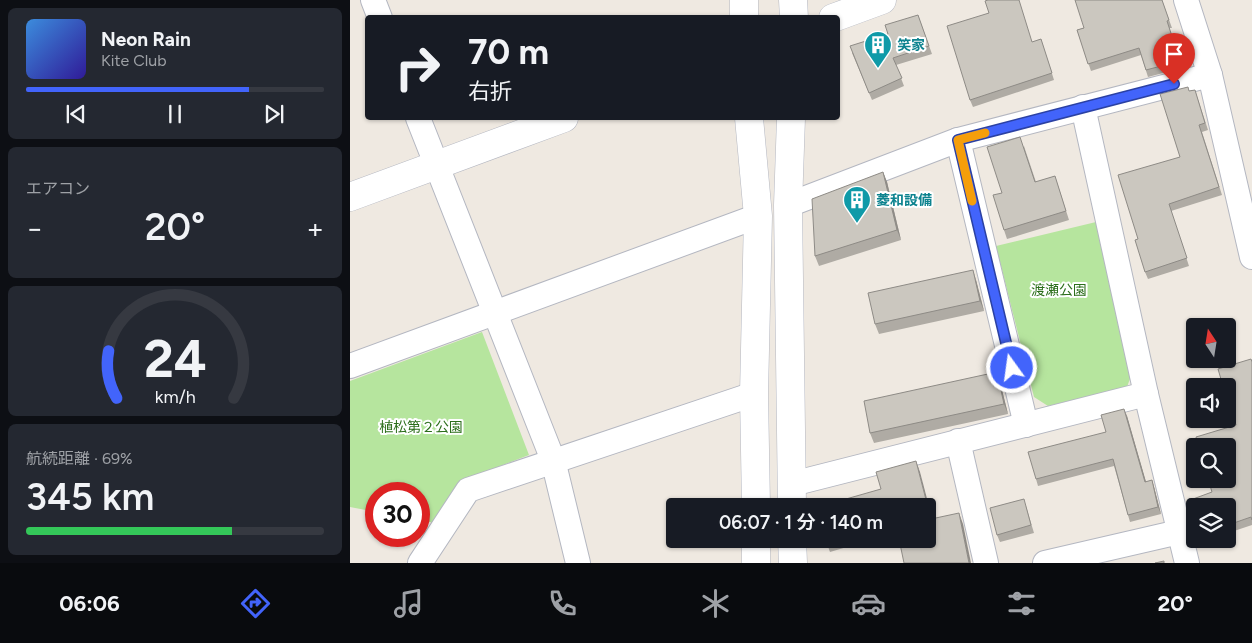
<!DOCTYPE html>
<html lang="ja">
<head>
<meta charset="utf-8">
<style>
	body { margin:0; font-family:Figtree,"Noto Sans JP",sans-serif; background:#242831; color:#f1f3f6; height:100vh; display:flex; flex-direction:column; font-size:19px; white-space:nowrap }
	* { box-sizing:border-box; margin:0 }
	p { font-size:16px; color:#9ea1a6 }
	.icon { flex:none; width:28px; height:28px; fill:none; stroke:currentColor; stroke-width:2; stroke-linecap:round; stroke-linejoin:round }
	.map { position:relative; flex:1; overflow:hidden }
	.side { display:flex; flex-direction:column; gap:8px; padding:8px; background:#0d0f14; width:350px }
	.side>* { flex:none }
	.top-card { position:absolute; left:15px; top:15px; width:475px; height:105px; border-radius:5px; box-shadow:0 1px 4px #0004; background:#171b24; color:#f1f3f6; overflow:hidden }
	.needle { width:32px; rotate:348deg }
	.tools { position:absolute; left:836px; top:318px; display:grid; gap:10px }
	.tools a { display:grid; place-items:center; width:50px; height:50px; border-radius:5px; background:#171b24; box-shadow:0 1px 4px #0004; font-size:25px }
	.speed { position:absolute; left:15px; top:482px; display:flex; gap:10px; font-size:25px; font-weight:700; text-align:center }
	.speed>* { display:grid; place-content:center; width:65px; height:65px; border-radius:50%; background:#171b24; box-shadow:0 1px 4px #0004; line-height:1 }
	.speed .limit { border:8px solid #d22; background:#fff; color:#111 }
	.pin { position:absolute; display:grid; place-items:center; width:42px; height:42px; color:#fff; margin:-51px -21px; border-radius:50% 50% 50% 0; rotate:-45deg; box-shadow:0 0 5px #0007 }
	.pin .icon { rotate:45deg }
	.me { position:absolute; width:55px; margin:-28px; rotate:346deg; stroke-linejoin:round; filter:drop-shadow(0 0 4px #0008) }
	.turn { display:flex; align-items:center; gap:18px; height:105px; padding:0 20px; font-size:22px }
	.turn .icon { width:65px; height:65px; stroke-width:2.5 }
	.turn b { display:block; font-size:35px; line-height:42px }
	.big { font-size:38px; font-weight:600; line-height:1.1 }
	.side .widget { flex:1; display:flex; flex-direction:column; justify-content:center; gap:8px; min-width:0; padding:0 18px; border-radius:8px; background:#242831 }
	.side .dial { align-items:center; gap:0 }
	.dial svg { height:130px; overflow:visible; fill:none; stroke:#363941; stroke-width:7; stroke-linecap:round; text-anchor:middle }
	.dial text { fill:#f1f3f6; stroke:none }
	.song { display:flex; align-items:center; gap:15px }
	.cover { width:60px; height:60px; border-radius:8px; background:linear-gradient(135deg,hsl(210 70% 55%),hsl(250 70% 35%)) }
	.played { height:5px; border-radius:2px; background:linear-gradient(90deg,#4264fb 75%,#363941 75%) }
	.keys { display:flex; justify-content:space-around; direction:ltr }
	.heat { display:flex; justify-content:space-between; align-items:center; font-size:28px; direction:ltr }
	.charge { height:8px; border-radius:4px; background:linear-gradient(90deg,#34c759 69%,#363941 0) }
	.trip { position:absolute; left:316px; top:498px; width:270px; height:50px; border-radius:5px; background:#171b24; box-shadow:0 1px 4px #0004; font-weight:600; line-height:50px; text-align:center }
	.tab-bar { display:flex; height:80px; justify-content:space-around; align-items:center; background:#090b0e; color:#9ea1a6 }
	.tab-bar .icon { width:35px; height:35px }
	.tab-bar .selected { color:#4264fb }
	.tab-bar b { font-size:22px; color:#f1f3f6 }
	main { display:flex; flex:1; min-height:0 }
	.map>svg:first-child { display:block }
	.green { fill:#b6e59e }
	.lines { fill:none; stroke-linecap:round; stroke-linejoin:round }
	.minor-casing { stroke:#b4b7c1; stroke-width:26 }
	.tertiary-casing { stroke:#b4b7c1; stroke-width:29 }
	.minor { stroke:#fff; stroke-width:24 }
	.tertiary { stroke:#fff; stroke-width:28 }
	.wall { fill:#afaba4 }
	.shaded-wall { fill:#8e8b86 }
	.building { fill:#cbc7bf; stroke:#8e8b86 }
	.route-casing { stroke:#2b41a3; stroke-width:12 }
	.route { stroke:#4264fb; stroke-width:9 }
	.slow { stroke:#f59e0b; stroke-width:9 }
	.labels { text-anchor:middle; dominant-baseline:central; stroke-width:4; stroke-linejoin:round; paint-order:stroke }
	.culture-label { font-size:14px; font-weight:bold; fill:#0d838f; stroke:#fff; text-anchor:start }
	.park-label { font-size:14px; fill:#2c6e1b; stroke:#fff }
</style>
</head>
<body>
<main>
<section class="side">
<div class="widget">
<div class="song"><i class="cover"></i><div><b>Neon Rain</b><p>Kite Club</p></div></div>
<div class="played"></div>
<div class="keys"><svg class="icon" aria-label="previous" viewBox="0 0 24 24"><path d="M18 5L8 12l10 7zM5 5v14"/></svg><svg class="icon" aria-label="pause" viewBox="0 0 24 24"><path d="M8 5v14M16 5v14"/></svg><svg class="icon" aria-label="next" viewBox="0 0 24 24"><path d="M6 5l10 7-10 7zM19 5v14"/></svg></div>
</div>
<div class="widget"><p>エアコン</p>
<div class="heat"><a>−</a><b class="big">20°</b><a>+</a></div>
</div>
<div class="widget dial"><svg viewBox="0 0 100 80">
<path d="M14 69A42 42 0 1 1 86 69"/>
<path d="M14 69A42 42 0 0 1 9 40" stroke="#4264fb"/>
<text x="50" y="56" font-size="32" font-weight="700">24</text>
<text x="50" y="72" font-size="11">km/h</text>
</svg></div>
<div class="widget"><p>航続距離 · 69%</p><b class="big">345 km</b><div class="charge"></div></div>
</section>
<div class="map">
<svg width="902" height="563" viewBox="0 0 902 563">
	<rect width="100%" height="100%" fill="#efe9e1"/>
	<g class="green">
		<polygon points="746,222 781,376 777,387 698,406 684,397 646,246"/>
		<polygon points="132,332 179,455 109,482 85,523 69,520 69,494 26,494 26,512 0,507 0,381"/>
	</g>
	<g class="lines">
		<defs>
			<g id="minor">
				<polyline points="23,0 30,18"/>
				<polyline points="836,0 860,75 902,257"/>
				<polyline points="733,107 796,394 837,563"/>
				<polyline points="68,118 203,460 228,563"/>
				<polyline points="608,140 676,425"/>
				<polyline points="438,205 608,140 860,75"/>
				<polyline points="0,366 408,216"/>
				<polyline points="608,441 636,563"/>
				<polyline points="442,484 796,394"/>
				<polyline points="70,563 118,490 404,394"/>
				<polyline points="695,563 829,532"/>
			</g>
			<g id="tertiary">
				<polyline points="443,0 444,18"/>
				<polyline points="394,18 394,0"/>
				<polyline points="483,18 532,0"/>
				<polyline points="399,118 408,216 404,394 406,506"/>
				<polyline points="441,118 438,205 442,506"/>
				<polyline points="0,197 214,118"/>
				<polyline points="406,539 406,563"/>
				<polyline points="442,539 443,563"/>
			</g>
		</defs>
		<use href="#minor" class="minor-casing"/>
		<use href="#tertiary" class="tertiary-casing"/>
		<use href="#minor" class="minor"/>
		<use href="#tertiary" class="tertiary"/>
	</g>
	<g class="wall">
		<polygon points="812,0 822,28 819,28 832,68 798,77 791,55 741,71 727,30"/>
		<polygon points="568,15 582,54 546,65 554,86 522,100 502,53 538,34"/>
		<polygon points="691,39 704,80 623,107 620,100 683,42"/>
		<polygon points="845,90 858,130 852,132 872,195 821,211 839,266 798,279 795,272 788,239 830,157 839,91"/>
		<polygon points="674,146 686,182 705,176 719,220 657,239 654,230 652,193"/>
		<polygon points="533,172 537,182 551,240 469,266 465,256"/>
		<polygon points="626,280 634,311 529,334 525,324"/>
		<polygon points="902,361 902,525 878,533 878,506 862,492 886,425"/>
		<polygon points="647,372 650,382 658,414 524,443 520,433"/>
		<polygon points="777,416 796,482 802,480 804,487 811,514 780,522 764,466 688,486 686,479 756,432"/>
		<polygon points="676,506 684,533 650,542 647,535"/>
		<polygon points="476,539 524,539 480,552 476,541"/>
	</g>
	<g class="shaded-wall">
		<polygon points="533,172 537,182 551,240 547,230"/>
		<polygon points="623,270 626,280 634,311 630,301"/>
		<polygon points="647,372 650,382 658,414 654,404"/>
		<polygon points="774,409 777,416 798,489 795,482"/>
		<polygon points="566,461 570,472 585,529 581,519"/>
		<polygon points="802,480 804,487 811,514 808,507"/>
		<polygon points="609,513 613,524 621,563 619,563"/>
	</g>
	<g class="building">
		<polygon points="638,0 669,0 682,42 691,39 702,73 620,100 597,26 639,13 635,1"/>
		<polygon points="725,0 812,0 819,20 817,21 830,61 796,70 789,48 738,64 727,30 734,28"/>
		<polygon points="568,15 579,46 543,58 552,78 519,93 500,46 538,34 535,25"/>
		<polygon points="838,87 839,91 845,90 855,123 849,125 869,187 819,204 837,258 795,272 785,240 788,239 768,175 830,157 810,94"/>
		<polygon points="670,137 685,182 705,176 716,211 654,230 643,195 652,193 637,147"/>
		<polygon points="533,172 547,230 465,256 462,199"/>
		<polygon points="623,270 630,301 525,324 518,293"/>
		<polygon points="901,359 902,362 902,520 901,517 878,525 878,506 845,506 843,499 862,492 858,479 878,479 878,446 848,446 846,437 886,425 878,400 878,386 873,386 868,369"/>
		<polygon points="647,372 654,404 520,433 514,401"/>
		<polygon points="774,409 795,482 802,480 808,507 778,515 763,459 686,479 678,452 756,432 751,415"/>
		<polygon points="566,461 581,519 609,513 619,563 554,563 549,539 578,539 578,506 475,506 475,505 531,489 526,472"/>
		<polygon points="674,499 681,525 647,535 640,508"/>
		<polygon points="476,539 485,539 476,541"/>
		<polygon points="814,561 814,563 805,563"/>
	</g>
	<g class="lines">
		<defs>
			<polyline id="route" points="662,368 608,140 824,84"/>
		</defs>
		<use href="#route" class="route-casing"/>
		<use href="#route" class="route"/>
		<polyline class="slow" points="622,201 608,140 635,133"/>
	</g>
	<defs>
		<symbol id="building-pin" viewBox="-11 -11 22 30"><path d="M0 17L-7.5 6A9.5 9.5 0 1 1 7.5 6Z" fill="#0f9aa8" stroke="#fff"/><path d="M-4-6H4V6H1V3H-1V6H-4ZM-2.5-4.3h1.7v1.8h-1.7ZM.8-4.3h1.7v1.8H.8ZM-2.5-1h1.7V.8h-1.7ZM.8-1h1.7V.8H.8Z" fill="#fff"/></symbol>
	</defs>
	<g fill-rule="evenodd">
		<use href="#building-pin" x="512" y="29" width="32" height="43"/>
		<use href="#building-pin" x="491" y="184" width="32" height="43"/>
	</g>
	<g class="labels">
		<g class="culture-label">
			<text x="547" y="45">笑家</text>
			<text x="526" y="200">菱和設備</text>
		</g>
		<g class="park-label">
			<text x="709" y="290">渡瀬公園</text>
			<text x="71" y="427">植松第２公園</text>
		</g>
	</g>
</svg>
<div class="tools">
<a><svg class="needle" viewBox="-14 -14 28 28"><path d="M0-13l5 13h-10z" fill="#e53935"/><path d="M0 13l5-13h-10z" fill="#9ea1a6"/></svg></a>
<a><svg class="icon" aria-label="sound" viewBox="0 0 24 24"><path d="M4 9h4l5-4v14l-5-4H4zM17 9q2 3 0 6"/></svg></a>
<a><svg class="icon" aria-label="search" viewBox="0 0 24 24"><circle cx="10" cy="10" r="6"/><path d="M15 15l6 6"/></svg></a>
<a><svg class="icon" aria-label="layers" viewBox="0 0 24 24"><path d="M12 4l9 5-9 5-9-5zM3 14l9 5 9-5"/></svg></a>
</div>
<div class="speed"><div class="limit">30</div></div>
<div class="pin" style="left:824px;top:84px;background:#d93025"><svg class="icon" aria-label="arrive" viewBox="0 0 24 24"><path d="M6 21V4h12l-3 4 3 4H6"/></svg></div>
<svg class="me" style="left:662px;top:368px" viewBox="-20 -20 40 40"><circle r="17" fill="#4264fb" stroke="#fff" stroke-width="3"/><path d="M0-11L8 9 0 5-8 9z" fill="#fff"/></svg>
<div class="trip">06:07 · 1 分 · 140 m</div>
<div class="top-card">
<div class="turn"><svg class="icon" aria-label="right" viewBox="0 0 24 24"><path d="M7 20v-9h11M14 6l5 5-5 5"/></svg><div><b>70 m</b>右折</div></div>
</div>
</div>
</main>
<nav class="tab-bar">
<b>06:06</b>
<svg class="icon selected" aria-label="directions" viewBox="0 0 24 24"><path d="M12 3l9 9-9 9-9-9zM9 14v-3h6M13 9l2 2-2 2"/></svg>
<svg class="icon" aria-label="music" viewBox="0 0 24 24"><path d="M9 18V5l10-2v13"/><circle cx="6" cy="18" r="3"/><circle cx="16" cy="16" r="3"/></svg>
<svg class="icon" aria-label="phone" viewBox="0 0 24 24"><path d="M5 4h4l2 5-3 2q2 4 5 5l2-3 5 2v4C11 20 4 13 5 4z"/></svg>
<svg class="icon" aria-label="climate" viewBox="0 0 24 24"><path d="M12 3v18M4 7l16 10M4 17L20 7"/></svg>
<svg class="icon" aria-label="car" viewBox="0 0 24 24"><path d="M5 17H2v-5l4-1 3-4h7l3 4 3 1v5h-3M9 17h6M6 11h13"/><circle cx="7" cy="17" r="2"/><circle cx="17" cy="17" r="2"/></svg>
<svg class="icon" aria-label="filters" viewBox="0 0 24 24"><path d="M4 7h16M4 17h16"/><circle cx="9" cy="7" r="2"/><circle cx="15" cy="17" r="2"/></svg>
<b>20°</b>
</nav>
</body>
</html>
